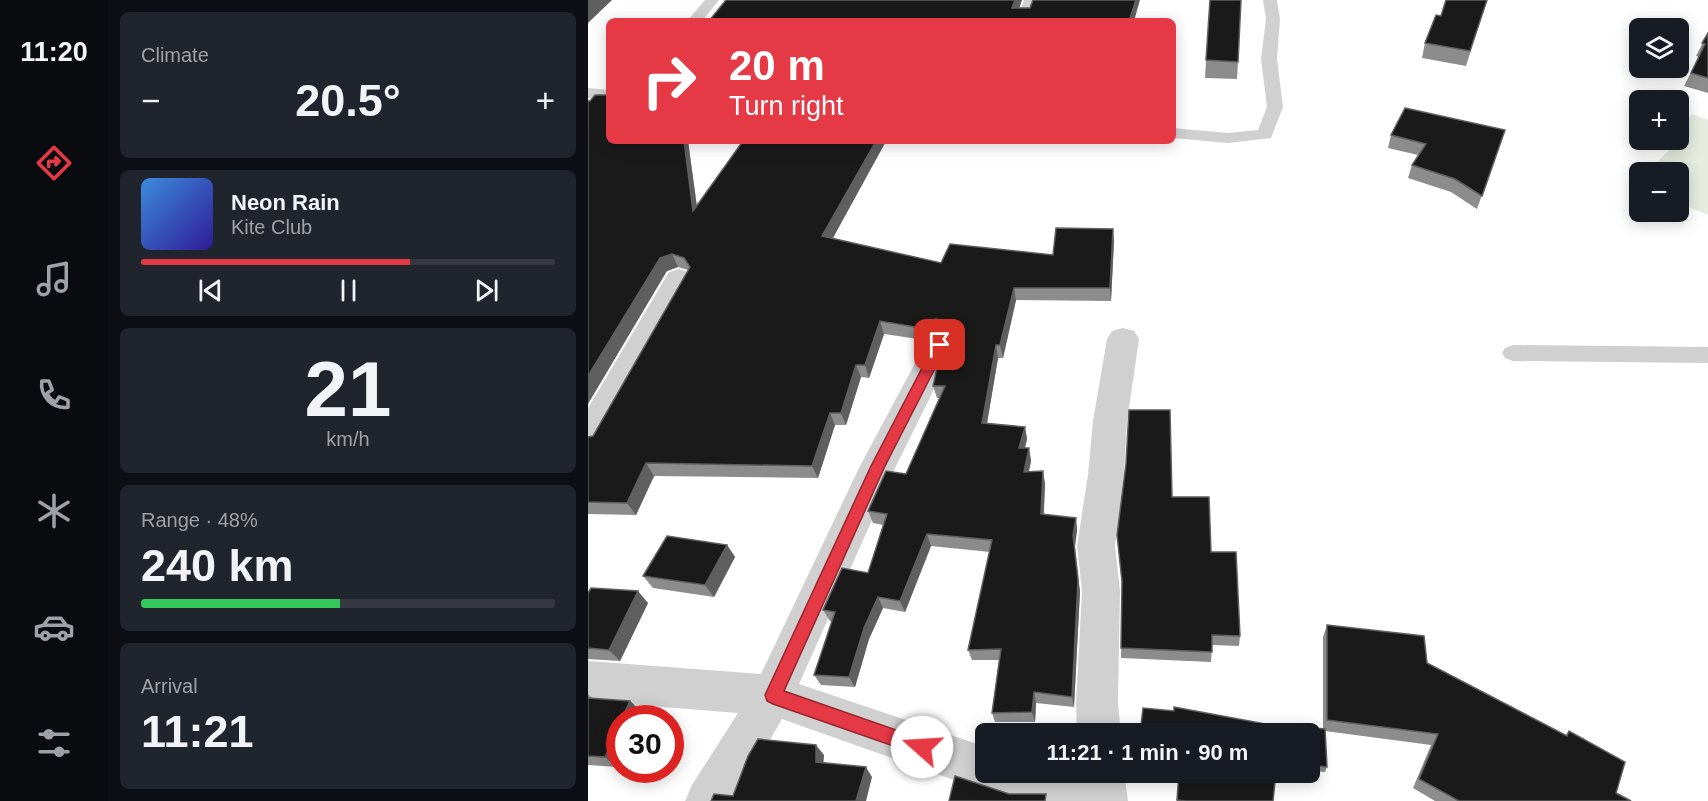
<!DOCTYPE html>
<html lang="en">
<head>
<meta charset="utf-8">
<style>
	body { margin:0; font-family:Arial,sans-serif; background:#20242c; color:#f1f3f6; height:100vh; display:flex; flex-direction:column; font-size:22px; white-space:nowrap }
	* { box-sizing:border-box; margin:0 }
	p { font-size:20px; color:#9ea1a6 }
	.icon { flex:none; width:33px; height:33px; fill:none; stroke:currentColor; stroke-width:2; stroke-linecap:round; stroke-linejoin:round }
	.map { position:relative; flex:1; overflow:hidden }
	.panel { display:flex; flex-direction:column; gap:12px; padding:12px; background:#0d0f14; width:480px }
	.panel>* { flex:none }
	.top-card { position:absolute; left:18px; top:18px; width:570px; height:126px; border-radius:9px; box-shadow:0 3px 15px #0003; background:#e63946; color:#fff; overflow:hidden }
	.buttons { position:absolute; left:1041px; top:18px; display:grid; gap:12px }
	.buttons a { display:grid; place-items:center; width:60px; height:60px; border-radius:9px; background:#171b24; box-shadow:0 3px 15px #0003; font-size:30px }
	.speed { position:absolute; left:18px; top:705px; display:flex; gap:12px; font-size:30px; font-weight:700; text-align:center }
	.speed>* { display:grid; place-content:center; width:78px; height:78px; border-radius:50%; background:#171b24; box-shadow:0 3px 15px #0003; line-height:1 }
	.speed .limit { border:9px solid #d22; background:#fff; color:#111 }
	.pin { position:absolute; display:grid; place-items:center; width:51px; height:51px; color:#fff; margin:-26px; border-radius:12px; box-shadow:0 3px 9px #0006 }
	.me { position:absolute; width:66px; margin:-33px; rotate:289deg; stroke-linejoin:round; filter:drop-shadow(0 0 4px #0008) }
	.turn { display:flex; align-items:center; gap:21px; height:126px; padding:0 24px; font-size:27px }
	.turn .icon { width:78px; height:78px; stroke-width:2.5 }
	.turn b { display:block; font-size:42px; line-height:51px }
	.big { font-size:45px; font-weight:600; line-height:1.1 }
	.panel .tile { flex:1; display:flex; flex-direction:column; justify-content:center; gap:9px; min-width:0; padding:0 21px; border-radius:9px; background:#20242c }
	.panel .dial { align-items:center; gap:0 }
	.dial b { font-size:78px; line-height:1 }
	.song { display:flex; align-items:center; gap:18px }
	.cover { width:72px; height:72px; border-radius:9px; background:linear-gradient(135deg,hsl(210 70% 55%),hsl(250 70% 35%)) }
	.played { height:6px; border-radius:3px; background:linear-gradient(90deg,#e63946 65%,#363941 65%) }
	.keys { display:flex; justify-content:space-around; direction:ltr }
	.heat { display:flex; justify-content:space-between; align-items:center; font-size:33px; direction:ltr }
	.charge { height:9px; border-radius:4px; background:linear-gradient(90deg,#34c759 48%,#363941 0) }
	.trip { position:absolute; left:387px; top:723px; width:345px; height:60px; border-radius:9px; background:#171b24; box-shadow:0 3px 15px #0003; font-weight:600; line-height:60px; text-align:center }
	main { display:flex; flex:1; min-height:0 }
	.tabs { display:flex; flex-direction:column; width:108px; justify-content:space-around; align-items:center; background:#090b0e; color:#9ea1a6 }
	.tabs .icon { width:42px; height:42px }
	.tabs .selected { color:#e63946 }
	.tabs b { font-size:27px; color:#f1f3f6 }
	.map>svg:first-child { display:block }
	.green { fill:#e6ecdf }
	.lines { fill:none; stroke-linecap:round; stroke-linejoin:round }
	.service { fill:#d0d0d0; fill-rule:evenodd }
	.minor { fill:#d0d0d0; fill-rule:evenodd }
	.wall { fill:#8c8c8c }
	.shaded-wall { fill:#5f5f5f }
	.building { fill:#1a1a1a; stroke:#5f5f5f; stroke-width:1.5 }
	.route { fill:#e63946; stroke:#96252e; stroke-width:1.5 }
</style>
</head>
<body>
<main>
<nav class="tabs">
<b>11:20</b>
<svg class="icon selected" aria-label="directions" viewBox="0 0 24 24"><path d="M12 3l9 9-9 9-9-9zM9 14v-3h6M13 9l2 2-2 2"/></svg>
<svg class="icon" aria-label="music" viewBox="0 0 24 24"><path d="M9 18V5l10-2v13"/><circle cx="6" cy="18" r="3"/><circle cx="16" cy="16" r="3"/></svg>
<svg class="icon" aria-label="phone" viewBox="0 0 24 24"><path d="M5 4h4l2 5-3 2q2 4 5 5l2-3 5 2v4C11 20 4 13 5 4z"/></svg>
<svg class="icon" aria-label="climate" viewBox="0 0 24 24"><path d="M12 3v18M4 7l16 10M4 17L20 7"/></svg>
<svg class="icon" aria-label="car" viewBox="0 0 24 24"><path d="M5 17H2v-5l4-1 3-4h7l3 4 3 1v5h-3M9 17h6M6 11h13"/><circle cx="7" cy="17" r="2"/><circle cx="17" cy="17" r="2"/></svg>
<svg class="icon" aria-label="filters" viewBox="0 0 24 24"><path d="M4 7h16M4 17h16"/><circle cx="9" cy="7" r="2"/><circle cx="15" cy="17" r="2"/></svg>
</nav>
<section class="panel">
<div class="tile"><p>Climate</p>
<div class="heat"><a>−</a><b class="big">20.5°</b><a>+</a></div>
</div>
<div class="tile">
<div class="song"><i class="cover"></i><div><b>Neon Rain</b><p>Kite Club</p></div></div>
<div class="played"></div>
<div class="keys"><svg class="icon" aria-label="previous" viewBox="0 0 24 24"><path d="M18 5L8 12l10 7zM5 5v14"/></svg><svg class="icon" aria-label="pause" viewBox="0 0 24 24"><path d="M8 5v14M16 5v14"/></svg><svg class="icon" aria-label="next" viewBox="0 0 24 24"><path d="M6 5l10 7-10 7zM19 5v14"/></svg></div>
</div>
<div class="tile dial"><b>21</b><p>km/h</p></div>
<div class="tile"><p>Range · 48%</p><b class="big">240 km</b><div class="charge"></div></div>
<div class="tile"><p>Arrival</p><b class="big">11:21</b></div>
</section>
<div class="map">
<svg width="1120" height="801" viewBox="0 0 1120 801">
	<rect width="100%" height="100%" fill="#fff"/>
	<polygon class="green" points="1104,114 1120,120 1120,215 1091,203 1090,172 1060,172 1091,140 1091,128"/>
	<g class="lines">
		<g class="service">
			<polygon points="117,0 131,0 114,21 99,21"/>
			<polygon points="436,0 450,0 442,21 428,21"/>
			<polygon points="675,0 689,0 692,19 689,59 695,107 683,138 640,143 585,138 585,128 640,133 670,130 679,107 673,59 678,19"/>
			<polygon points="0,88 21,90 21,100 0,98"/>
			<polygon points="925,345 1120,347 1120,363 925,361 917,358 914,353 917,348"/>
		</g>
		<g class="minor">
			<polygon points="91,269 101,272 106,279 12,447 0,451 0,408 81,272"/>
			<polygon points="535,328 546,331 551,339 539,421 536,475 527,546 532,591 530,703 533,734 489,734 488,703 494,591 489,546 500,475 505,421 519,339 524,331"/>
			<polygon points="352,334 363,337 368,345 308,466 211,684 398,747 398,772 472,772 492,780 492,772 536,772 540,801 425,801 194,719 146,801 97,801 104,785 150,713 0,701 0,661 173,674 272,466 341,337"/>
		</g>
	</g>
	<g class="wall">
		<polygon points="622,0 650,62 649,79 617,78"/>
		<polygon points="858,0 899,0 878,66 834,58 837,43 853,16"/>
		<polygon points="1120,33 1120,93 1096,86 1111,57 1108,56"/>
		<polygon points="917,130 889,209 863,192 820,178 824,165 830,155 800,148 803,135"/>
		<polygon points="21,141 100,141 109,206 200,141 296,141 297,143 244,238 353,263 465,255 525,229 526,241 523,301 428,300 415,358 410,358 399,423 437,427 439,439 437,448 441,448 443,461 441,471 457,483 456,514 488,518 489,530 487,546 492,591 486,707 448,703 447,722 407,722 404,713 411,660 384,660 380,650 402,552 343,546 317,612 295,608 281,639 267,687 233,685 226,675 244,621 242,621 235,610 280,573 295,525 285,523 280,511 318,474 351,398 349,398 345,386 365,337 364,335 351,332 340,335 337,340 296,334 281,378 273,377 258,425 247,425 230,478 66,476 48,515 0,514 0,437 5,436 100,270 90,267 79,271"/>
		<polygon points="584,497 623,552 652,636 651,646 624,645 623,662 533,658 534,586 529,535"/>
		<polygon points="139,545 147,557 126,597 65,588 55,576"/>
		<polygon points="0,593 60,603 32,661 0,659"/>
		<polygon points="739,625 839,663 978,735 981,731 1028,793 1043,801 847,801 825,788 843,745 737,731 739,767 737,772 722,771 722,734 695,734 695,732 697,726 735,729 735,637"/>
		<polygon points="0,694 5,699 42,701 53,711 50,718 32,718 32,762 29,767 0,765"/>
		<polygon points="550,772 688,772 685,801 589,801 591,780 550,775"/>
	</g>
	<g class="shaded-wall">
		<polygon points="0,0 24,0 0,23"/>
		<polygon points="427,0 434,0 427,21 424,8"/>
		<polygon points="548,0 552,0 546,21 541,21"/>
		<polygon points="96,141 100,141 111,223 105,211"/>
		<polygon points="288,141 296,141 297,143 239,249 234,236"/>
		<polygon points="525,229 526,241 523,301 522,288"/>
		<polygon points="84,254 90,267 79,271 0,404 0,376 72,258"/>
		<polygon points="426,288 428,300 415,358 412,345"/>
		<polygon points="348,319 351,332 340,335 337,340 333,328 337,322"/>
		<polygon points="292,321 296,334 281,378 277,365"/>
		<polygon points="408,345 410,358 397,435 394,423"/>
		<polygon points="268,365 273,377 258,425 253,413"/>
		<polygon points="242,413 247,425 230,478 224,466"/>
		<polygon points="437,427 439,439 434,460 431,448"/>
		<polygon points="441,448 443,461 438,484 436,472"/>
		<polygon points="58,463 66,476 48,515 39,503"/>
		<polygon points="455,471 457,483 455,526 453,514"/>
		<polygon points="488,518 489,530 487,546 485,535"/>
		<polygon points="339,534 343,546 317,612 312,601"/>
		<polygon points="139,545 147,557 126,597 117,585"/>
		<polygon points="490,580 492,591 486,707 484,697"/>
		<polygon points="50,591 60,603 32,661 21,650"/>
		<polygon points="290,597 295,608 281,639 267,687 261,677 276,628"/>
		<polygon points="446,692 448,703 447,722 444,712"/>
		<polygon points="42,701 53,711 50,718 34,718"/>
		<polygon points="32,725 32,762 29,767 17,757"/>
		<polygon points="228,745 236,755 235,772 228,762"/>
		<polygon points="278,767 284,777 278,801 268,801"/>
	</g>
	<g class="building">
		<polygon points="138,0 427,0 424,8 442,8 445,0 548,0 541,21 121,21"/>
		<polygon points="622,0 653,0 650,62 618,60"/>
		<polygon points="858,0 899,0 882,51 837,43 848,15 853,16"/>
		<polygon points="1120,33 1120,78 1103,73 1117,44 1114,43"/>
		<polygon points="7,95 21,95 21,141 96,141 105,211 155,141 200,142 200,141 288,141 234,236 353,263 362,244 465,255 468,228 525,229 522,288 426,288 412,345 408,345 394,423 437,427 431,448 441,448 436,472 455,471 453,514 488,518 485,535 490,580 484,697 446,692 444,712 404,713 413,649 380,650 404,540 339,534 312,601 290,597 276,628 261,677 226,675 247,612 235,610 254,568 280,573 299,514 280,511 298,471 318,474 357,386 345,386 349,368 367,333 361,322 348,319 337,322 333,328 292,321 277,365 268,365 253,413 242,413 224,466 58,463 39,503 0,502 0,437 5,436 102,267 96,258 84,254 72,258 0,376 0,101 2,101"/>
		<polygon points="817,108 917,130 894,196 867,179 824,165 838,144 803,135"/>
		<polygon points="541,410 582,410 584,497 621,497 623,552 648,552 652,636 624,635 624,652 533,648 534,581 529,535 538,464"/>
		<polygon points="79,536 139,545 117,585 55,576"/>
		<polygon points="3,588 50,591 21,650 0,648 0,593"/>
		<polygon points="739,625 836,636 839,663 979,736 981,731 1037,762 1028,793 1043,801 871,801 831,779 850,734 739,720"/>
		<polygon points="0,698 42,701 34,718 32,718 32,725 17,757 0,756"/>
		<polygon points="586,707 693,727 692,734 552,734 555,708 586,711"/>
		<polygon points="697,726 737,729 739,767 722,765 722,734 697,734"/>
		<polygon points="170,739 228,745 228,762 278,767 268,801 123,801 126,794 145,796 160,756"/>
		<polygon points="591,772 688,772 685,801 598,801 589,800"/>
		<polygon points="367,776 421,794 458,794 457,801 361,801"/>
	</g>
	<polygon class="route" points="352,340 359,345 297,466 196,691 340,741 343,747 340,754 334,756 185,704 179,701 177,695 283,466 346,345"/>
</svg>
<div class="buttons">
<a><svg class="icon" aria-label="layers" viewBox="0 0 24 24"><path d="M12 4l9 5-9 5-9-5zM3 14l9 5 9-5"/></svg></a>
<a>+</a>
<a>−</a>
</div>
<div class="speed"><div class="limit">30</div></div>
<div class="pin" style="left:352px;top:345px;background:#d93025"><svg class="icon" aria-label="arrive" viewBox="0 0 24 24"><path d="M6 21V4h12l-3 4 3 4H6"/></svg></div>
<svg class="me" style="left:334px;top:747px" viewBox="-20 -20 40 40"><circle r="19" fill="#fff"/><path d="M0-13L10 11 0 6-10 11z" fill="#e63946"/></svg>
<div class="trip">11:21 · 1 min · 90 m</div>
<div class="top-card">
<div class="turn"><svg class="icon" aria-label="right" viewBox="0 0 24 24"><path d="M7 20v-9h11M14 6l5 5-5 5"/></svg><div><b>20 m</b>Turn right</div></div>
</div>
</div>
</main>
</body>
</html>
